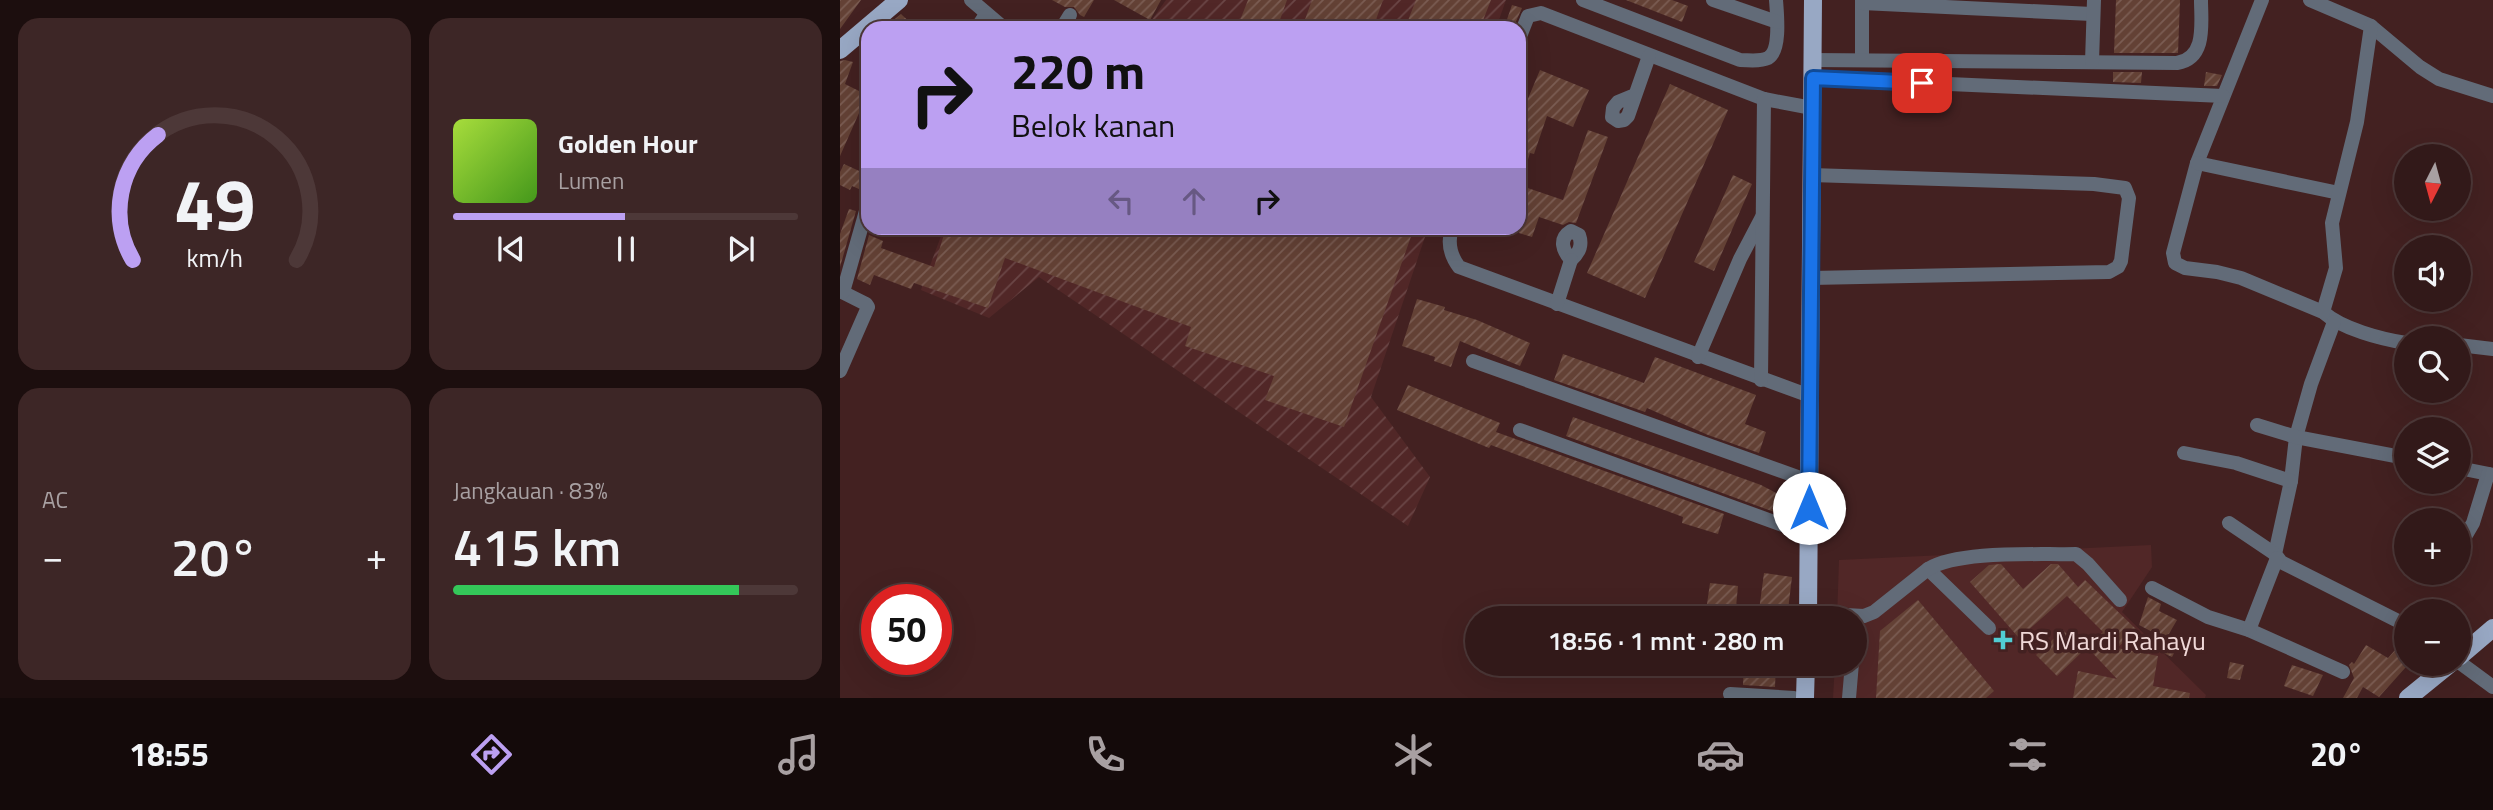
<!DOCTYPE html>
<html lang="id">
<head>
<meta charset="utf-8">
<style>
	body { margin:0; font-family:"Titillium Web",sans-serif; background:#3d2626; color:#f1f3f6; height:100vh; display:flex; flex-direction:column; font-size:26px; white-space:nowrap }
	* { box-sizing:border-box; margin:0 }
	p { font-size:23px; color:#a8a0a2 }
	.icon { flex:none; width:38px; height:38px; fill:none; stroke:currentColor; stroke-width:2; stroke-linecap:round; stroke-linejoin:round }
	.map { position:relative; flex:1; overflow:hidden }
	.details { display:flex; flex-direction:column; gap:18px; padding:18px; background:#1c0e0e; width:840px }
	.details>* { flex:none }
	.banner { position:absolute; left:21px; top:21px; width:665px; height:214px; border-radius:21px; box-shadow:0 7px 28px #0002,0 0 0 2px #4d3838; background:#bca0f2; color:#111; overflow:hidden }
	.needle { width:46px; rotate:186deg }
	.buttons { position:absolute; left:1554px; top:144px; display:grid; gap:14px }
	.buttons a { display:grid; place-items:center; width:77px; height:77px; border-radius:50%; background:#321919; box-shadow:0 7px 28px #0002,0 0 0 2px #4d3838; font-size:35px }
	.speed { position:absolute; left:21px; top:584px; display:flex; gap:14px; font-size:35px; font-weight:700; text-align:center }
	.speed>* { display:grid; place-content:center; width:91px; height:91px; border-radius:50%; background:#321919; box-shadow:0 7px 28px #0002,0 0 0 2px #4d3838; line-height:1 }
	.speed .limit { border:10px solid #d22; background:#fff; color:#111 }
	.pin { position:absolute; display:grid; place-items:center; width:60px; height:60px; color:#fff; margin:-30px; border-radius:14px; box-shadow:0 4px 10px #0006 }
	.me { position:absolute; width:77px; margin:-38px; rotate:0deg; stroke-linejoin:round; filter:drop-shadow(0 0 5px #0008) }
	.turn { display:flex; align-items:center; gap:24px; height:147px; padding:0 35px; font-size:32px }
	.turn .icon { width:91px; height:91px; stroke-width:2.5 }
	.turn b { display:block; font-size:49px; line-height:60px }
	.lanes { display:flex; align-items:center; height:66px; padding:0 35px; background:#0003; justify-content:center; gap:35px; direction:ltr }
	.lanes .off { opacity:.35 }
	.big { font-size:52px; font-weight:600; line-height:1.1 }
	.details .card { flex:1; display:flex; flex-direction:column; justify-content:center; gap:10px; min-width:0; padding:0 24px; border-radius:21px; background:#3d2626 }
	.details .dial { align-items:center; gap:0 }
	.dial svg { height:182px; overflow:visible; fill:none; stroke:#4d3838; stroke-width:7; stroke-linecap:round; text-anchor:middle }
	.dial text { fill:#f1f3f6; stroke:none }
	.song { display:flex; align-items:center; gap:21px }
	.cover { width:84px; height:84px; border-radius:10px; background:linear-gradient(135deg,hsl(80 70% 55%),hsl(100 70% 35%)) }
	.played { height:7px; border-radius:4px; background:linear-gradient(90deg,#bca0f2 50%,#4d3838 50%) }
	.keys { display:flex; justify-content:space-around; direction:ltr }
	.heat { display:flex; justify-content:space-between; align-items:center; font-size:38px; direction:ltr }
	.charge { height:10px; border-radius:5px; background:linear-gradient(90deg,#34c759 83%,#4d3838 0) }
	.details .tiles { flex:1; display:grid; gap:18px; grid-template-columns:repeat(2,1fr) }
	.trip { position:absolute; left:625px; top:606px; width:402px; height:70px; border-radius:35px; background:#321919; box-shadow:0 7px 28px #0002,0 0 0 2px #4d3838; font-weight:600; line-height:70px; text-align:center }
	.tab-bar { display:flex; height:112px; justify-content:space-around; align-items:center; background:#140a0a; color:#a8a0a2 }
	.tab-bar .icon { width:49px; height:49px }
	.tab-bar .current { color:#bca0f2 }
	.tab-bar b { font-size:32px; color:#f1f3f6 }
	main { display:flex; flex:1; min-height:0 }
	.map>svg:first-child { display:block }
	.built { fill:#512727 }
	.industrial { fill:url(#industrial-furrows) }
	.building { fill:url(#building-hatch) }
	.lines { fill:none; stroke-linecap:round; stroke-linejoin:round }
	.minor { stroke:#626b78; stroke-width:14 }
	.major { stroke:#98a8c4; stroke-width:18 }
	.route-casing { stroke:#114b97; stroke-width:18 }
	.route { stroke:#1a73e8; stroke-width:12 }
	.poi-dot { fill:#51ccd3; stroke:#432121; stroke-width:2.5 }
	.labels { text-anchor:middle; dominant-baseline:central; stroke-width:7; stroke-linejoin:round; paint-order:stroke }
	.poi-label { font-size:26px; fill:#f0d8d7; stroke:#432121; text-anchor:start }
</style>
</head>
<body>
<main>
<section class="details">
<div class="tiles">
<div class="card dial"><svg viewBox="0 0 100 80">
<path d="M14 69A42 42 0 1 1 86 69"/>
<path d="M14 69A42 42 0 0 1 25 14" stroke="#bca0f2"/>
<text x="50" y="56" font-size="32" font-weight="700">49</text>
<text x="50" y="72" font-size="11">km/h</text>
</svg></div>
<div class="card">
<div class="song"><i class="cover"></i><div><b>Golden Hour</b><p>Lumen</p></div></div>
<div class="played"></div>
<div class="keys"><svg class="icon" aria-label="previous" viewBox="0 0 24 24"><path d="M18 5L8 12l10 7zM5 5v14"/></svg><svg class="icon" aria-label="pause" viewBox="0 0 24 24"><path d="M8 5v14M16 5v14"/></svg><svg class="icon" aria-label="next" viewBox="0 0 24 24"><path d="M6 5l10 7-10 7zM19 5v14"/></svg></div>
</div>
<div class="card"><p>AC</p>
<div class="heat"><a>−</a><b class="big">20°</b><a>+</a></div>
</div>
<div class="card"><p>Jangkauan · 83%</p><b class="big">415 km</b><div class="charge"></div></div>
</div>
</section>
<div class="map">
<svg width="1653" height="698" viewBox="0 0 1653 698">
	<defs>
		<pattern id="industrial-furrows" width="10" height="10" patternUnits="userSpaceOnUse" patternTransform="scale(1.75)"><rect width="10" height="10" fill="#512727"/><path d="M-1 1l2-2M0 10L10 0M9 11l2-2" fill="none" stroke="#6a4646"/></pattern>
		<pattern id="building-hatch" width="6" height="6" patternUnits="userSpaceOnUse" patternTransform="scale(1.75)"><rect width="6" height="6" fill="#634135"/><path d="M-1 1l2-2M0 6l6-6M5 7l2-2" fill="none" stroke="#7a5c52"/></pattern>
	</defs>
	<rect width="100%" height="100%" fill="#432121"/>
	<polygon class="built" points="1311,545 1312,567 1282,612 1366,695 1365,698 993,698 995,663 1015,663 1015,618 997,618 999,560"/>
	<g class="industrial">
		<polygon points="326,0 666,0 656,28 306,28"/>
		<polygon points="104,228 588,228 531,397 590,477 568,526 199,277 149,318 81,290"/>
	</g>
	<g class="building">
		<polygon points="0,0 21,0 0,29"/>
		<polygon points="212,0 254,0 244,17 240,15 234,7 225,7"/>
		<polygon points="274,0 321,0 310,20"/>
		<polygon points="408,0 447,0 437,28 397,28"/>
		<polygon points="472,0 543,0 533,28 462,28"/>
		<polygon points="576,0 651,0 640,28 565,28"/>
		<polygon points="786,0 832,0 848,6 842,22"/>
		<polygon points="1276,0 1340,0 1338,53 1274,53"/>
		<polygon points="672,5 682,8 673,28 664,28"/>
		<polygon points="61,14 76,28 44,28"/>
		<polygon points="5,60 13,62 5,84 27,95 0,156 0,61"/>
		<polygon points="700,70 749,90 733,127 707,116 694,154 690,153 681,182 679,181 679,120"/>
		<polygon points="1273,72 1302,72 1301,83 1273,82"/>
		<polygon points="1366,72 1382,75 1377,86 1364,86"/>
		<polygon points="830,84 888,110 805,298 747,273"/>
		<polygon points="748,130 768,137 736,223 729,222 723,225 699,217 692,237 679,233 679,185 723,200"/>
		<polygon points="4,164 28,175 28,193 12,186 10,190 0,185 0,172"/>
		<polygon points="893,175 912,184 874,271 854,262"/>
		<polygon points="9,209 16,211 0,267 0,234"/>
		<polygon points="106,228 574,228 504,427 425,400 434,376 345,346 351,327 165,258 148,308 74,283 71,289 34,275 30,285 17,279 29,235 43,241 41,248 94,267"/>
		<polygon points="577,299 605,307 604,310 637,320 690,343 680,366 620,341 611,367 594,361 595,357 562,346"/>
		<polygon points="723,354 804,383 815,357 916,395 905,424 926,432 919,453 868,435 807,408 805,412 714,380"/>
		<polygon points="568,385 660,423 656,432 884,514 878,534 842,523 843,517 651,445 649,448 557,410"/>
		<polygon points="733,417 921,485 944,497 937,513 726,436"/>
		<polygon points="1161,564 1183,589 1211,564 1218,564 1238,587 1245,580 1297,630 1277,648 1318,656 1313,686 1350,693 1349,698 1233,698 1238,671 1277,679 1247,647 1263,632 1227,596 1179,638 1130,582 1149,565"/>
		<polygon points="924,573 952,577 947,618 918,618"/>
		<polygon points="870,583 898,586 896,607 867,604"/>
		<polygon points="1308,597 1321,604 1319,611 1337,620 1326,639 1299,625"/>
		<polygon points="1078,600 1154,691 1146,698 1036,698 1040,631"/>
		<polygon points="1223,630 1243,651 1217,676 1196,655"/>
		<polygon points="1323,639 1338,646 1332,657 1317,650"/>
		<polygon points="1526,645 1548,658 1556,649 1566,656 1566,667 1539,697 1523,687 1517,698 1503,698 1514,678 1509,665 1512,662 1514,664"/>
		<polygon points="1390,662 1404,665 1400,680 1387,678"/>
		<polygon points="904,663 936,663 935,687 903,685"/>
		<polygon points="1452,665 1483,675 1473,696 1444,686"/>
	</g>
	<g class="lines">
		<g class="minor">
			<polyline points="131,0 164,28"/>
			<path d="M743 0 900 60C909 60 920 62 928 58 941 51 937 14 936 0"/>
			<polyline points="873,0 937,22"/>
			<polyline points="1022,0 1022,60"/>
			<path d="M1422 0 1357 163 1333 253 1335 263 1345 268 1377 272 1401 278 1483 312C1502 329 1541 339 1566 343"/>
			<polyline points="1470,0 1531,26 1580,67 1599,79 1653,96"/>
			<polyline points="1022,3 1252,14"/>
			<polyline points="137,28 146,14"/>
			<polyline points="222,28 230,15"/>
			<polyline points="679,39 688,16 701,13 924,99 972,108"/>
			<path d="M972 60 1337 63C1367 58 1361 23 1361 0"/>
			<polyline points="1252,62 1254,0"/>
			<polyline points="973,78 1383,96"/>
			<polyline points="795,95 778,102 773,108 772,117 778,121 784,120 788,116 809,56"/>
			<polyline points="1357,163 1499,193"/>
			<polyline points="971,175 1254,184 1285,188 1289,198 1281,261 1278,267 1269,272 971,278"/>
			<path d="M612 228C607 243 610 255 619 267L970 396"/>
			<path d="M731 231 739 235C743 246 739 253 731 260 723 251 718 239 731 231Z"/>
			<polyline points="0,291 26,304 28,307 0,371"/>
			<polyline points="3,292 28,204"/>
			<polyline points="717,304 731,260"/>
			<polyline points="1483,312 1496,268 1492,223 1517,122 1531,26"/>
			<polyline points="1494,322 1471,384 1456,437 1451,481 1435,554 1441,562 1566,625"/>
			<polyline points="1619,345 1653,349"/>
			<polyline points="858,357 900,259 922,217"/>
			<polyline points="633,361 969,481"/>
			<polyline points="921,380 924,99"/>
			<polyline points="1417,425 1456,437 1566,458"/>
			<polyline points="680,430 970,535"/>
			<polyline points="1344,453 1396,463 1451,481"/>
			<polyline points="1619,468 1653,475"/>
			<polyline points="1389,523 1435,554"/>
			<polyline points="1626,535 1633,523 1648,474"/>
			<polyline points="1088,569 1149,628"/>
			<polyline points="1312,588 1368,617 1409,630 1503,672"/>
			<path d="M968 613 1024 616 1034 612 1088 569C1119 550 1198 555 1236 554L1248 564 1280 600"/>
			<polyline points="1409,630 1437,558"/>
			<polyline points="1619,662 1653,687"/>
			<polyline points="890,694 954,698"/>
			<polyline points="1009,698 1012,663"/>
		</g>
		<g class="major">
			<polyline points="0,50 59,0"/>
			<polyline points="968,618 973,0"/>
			<polyline points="1619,657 1653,628"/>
			<polyline points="965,698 966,663"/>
			<polyline points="1568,698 1611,663"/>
		</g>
	</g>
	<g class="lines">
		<defs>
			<polyline id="route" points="969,508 973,78 1082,83"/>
		</defs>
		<use href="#route" class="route-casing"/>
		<use href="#route" class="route"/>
	</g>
	<path class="poi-dot" d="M1159.5 629.5h7v7h7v7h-7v7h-7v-7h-7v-7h7z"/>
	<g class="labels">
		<g class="poi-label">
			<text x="1179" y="640">RS Mardi Rahayu</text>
		</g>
	</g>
</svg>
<div class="buttons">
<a><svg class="needle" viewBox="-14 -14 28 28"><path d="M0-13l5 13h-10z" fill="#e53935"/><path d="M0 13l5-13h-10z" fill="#a8a0a2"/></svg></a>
<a><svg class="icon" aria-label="sound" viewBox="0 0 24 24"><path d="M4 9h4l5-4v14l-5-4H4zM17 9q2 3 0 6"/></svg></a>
<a><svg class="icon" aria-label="search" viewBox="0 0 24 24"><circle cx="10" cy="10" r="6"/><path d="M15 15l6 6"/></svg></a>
<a><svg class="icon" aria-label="layers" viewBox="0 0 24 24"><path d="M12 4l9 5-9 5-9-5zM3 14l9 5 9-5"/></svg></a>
<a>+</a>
<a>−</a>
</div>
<div class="speed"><div class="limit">50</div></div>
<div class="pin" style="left:1082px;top:83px;background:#d93025"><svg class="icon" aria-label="arrive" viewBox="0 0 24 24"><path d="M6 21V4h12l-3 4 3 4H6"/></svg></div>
<svg class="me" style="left:969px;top:508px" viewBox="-20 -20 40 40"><circle r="19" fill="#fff"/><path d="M0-13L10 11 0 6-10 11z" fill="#1a73e8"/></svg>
<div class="trip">18:56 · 1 mnt · 280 m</div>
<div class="banner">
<div class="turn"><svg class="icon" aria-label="right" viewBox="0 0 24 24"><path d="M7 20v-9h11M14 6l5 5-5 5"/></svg><div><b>220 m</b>Belok kanan</div></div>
<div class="lanes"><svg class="icon off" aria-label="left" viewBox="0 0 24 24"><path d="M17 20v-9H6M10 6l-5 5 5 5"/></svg><svg class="icon off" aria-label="ahead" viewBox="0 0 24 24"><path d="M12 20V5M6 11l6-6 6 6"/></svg><svg class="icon" aria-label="right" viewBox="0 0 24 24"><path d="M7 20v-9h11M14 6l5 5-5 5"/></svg></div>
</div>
</div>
</main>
<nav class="tab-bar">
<b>18:55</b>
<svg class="icon current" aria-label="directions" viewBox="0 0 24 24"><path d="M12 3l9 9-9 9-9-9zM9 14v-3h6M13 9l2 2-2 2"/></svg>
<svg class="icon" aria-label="music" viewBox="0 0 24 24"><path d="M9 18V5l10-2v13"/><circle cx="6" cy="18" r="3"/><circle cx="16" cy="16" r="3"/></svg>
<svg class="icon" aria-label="phone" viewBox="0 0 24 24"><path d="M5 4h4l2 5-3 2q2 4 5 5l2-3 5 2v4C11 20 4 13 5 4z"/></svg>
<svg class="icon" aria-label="climate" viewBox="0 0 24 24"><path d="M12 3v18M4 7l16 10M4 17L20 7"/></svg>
<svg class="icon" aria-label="car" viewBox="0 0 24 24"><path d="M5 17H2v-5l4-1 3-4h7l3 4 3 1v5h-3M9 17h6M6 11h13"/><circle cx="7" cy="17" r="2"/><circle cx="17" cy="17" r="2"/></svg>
<svg class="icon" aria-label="filters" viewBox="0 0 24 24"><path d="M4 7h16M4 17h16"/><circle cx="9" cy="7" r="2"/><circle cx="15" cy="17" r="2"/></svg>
<b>20°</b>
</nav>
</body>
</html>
